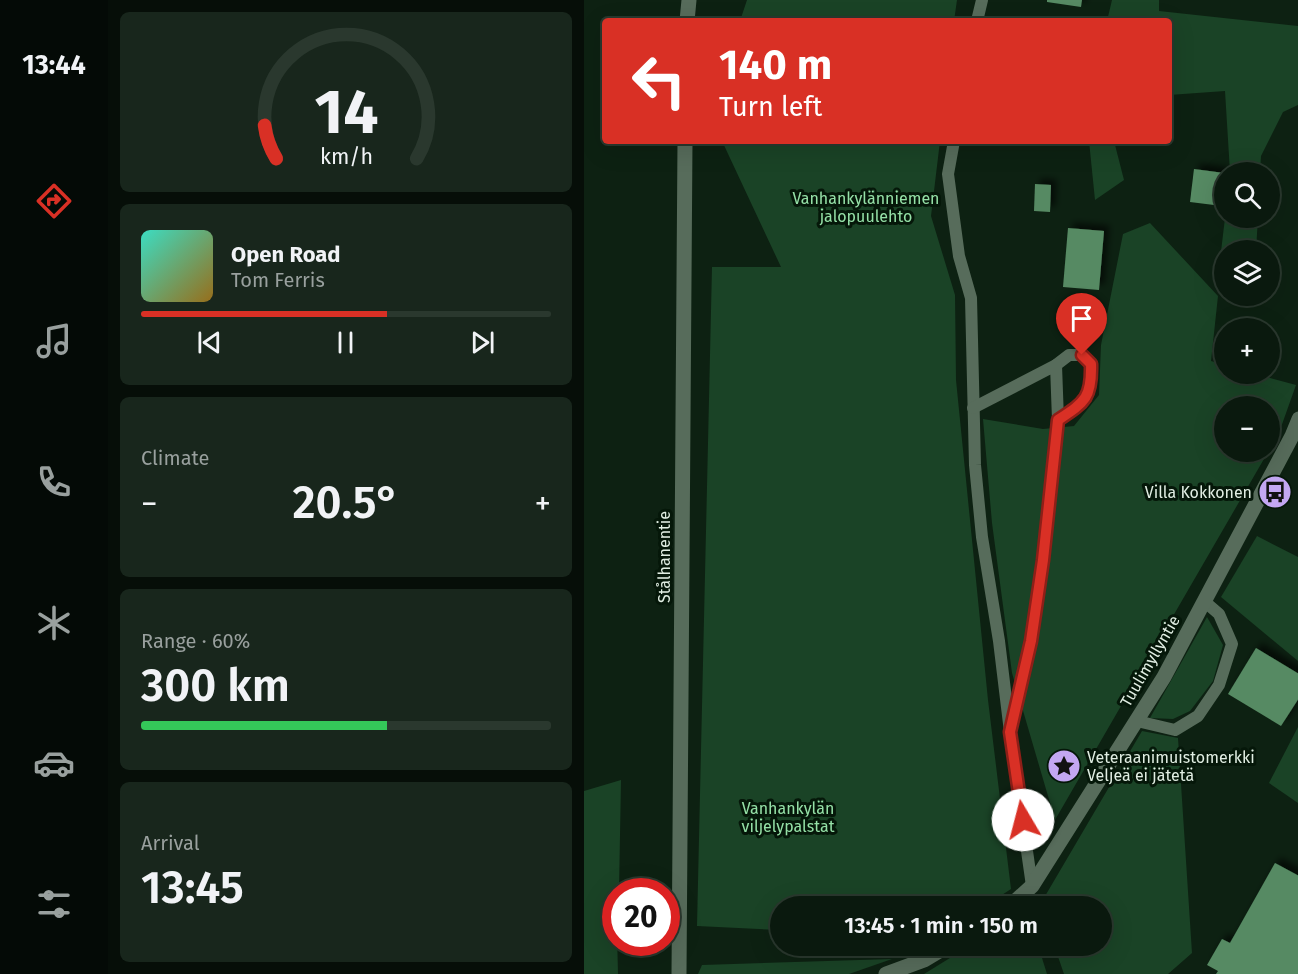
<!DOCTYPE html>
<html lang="en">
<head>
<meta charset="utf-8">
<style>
	body { margin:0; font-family:"Fira Sans",sans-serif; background:#18261c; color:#f1f3f6; height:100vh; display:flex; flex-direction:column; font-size:22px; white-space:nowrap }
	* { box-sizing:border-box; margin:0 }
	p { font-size:20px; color:#99a09e }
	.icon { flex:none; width:33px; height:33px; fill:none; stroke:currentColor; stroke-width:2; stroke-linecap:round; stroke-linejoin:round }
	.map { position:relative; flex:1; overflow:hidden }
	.sheet { display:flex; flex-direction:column; gap:12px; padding:12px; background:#060e08; width:476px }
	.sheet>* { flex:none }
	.banner { position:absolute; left:18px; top:18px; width:570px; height:126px; border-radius:6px; box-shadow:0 6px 24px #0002,0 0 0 2px #2a382e; background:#d93025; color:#fff; overflow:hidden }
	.fabs { position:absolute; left:630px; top:162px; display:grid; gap:12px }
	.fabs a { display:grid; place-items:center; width:66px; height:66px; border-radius:50%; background:#0a190e; box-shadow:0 6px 24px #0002,0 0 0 2px #2a382e; font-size:30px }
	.speed { position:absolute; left:18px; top:878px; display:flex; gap:12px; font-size:30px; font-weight:700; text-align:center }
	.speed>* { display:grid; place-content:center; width:78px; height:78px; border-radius:50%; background:#0a190e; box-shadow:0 6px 24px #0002,0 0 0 2px #2a382e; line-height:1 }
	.speed .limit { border:9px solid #d22; background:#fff; color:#111 }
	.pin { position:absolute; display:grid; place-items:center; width:51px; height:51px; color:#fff; margin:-62px -26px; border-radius:50% 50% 50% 0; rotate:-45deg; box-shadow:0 0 6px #0007 }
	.pin .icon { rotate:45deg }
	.me { position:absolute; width:66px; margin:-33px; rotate:352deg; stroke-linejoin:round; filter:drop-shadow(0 0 4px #0008) }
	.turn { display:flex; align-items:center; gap:21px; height:126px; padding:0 18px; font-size:27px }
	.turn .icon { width:78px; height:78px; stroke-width:2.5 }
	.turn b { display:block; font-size:42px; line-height:51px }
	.big { font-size:45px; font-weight:600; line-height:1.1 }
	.sheet .tile { flex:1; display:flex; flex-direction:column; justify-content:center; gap:9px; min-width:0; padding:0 21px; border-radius:9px; background:#18261c }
	.sheet .dial { align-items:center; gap:0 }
	.dial svg { height:156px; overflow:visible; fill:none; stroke:#2a382e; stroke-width:7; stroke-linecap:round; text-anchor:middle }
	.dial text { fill:#f1f3f6; stroke:none }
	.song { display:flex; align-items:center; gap:18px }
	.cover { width:72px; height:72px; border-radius:9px; background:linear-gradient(135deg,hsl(170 70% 55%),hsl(40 70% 35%)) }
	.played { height:6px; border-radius:3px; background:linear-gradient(90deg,#d93025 60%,#2a382e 60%) }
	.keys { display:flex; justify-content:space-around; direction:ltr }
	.heat { display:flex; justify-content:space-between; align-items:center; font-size:33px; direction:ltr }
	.charge { height:9px; border-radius:4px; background:linear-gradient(90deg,#34c759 60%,#2a382e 0) }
	.trip { position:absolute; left:186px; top:896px; width:342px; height:60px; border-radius:30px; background:#0a190e; box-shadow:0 6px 24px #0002,0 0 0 2px #2a382e; font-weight:600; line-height:60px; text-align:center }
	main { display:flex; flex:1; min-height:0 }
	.dock { display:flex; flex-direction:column; width:108px; justify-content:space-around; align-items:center; background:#040a06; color:#99a09e }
	.dock .icon { width:42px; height:42px }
	.dock .active { color:#d93025 }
	.dock b { font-size:27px; color:#f1f3f6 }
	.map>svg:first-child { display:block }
	.green { fill:#1a4326 }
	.building { fill:#568a63; filter:url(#shadow) }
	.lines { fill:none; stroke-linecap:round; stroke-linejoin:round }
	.service { stroke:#576c5b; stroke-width:12 }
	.minor { stroke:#576c5b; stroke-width:15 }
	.route-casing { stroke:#8d1f18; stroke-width:15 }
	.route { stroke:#d93025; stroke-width:10 }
	.labels { text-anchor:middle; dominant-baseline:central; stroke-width:6; stroke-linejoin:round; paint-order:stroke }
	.park-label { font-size:16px; fill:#95e1a7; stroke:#051709 }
	.poi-label { font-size:16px; fill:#e1eee3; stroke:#051709; text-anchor:end }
	.street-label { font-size:16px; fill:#e1eee3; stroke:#051709 }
</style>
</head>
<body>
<main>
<nav class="dock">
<b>13:44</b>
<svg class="icon active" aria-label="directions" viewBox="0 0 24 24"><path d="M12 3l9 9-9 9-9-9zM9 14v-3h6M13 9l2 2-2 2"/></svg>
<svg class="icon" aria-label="music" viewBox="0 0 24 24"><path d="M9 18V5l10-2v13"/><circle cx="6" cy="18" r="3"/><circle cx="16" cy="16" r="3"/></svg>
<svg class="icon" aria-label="phone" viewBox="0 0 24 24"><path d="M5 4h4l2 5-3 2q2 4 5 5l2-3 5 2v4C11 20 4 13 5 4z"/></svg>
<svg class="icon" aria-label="climate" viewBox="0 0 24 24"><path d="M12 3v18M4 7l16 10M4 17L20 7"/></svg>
<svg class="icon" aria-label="car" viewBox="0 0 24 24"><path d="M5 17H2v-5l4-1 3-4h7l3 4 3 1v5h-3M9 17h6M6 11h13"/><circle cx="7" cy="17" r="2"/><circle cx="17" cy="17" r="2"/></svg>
<svg class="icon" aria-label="filters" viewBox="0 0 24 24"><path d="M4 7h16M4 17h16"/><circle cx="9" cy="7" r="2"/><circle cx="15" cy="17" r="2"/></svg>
</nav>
<section class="sheet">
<div class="tile dial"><svg viewBox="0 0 100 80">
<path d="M14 69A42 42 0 1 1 86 69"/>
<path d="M14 69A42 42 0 0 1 8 52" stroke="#d93025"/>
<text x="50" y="56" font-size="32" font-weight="700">14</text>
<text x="50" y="72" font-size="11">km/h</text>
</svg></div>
<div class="tile">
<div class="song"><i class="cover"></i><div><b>Open Road</b><p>Tom Ferris</p></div></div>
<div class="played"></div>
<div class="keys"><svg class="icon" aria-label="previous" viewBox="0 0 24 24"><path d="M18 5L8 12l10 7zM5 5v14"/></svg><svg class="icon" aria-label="pause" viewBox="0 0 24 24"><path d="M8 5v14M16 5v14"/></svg><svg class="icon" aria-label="next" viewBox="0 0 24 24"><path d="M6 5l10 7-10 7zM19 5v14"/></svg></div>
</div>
<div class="tile"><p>Climate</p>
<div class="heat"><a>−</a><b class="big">20.5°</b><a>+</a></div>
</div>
<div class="tile"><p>Range · 60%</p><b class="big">300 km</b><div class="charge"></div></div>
<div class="tile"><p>Arrival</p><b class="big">13:45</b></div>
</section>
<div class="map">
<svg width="715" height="974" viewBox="0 0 715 974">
	<defs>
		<filter id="shadow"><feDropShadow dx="5.5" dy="-5.5" stdDeviation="3" flood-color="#0009"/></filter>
	</defs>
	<rect width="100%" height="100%" fill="#0d2112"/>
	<g class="green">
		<polygon points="163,0 373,0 370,21 156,21"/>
		<polygon points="528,0 575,0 575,11 714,26 714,105 699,112 677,156 676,172 646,172 641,91 585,95 585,21 523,21"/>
		<polygon points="138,141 356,141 347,216 371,295 372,380 404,700 427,889 401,906 312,906 297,896 297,906 196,906 196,930 113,926 128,267 197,267"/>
		<polygon points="505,141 530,141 540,180 511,200"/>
		<polygon points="641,218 674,218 672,250 640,250 640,262 636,260"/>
		<polygon points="566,223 634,296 627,361 640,365 640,374 671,374 712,385 696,430 686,448 686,406 640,406 640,452 684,452 471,820 428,673 408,523 399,419 459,429 490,426 515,395 517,345 539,234"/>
		<polygon points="673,536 714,557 714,661 637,597"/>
		<polygon points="623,617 639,645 629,681 606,711 589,719 566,718"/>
		<polygon points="714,727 714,803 685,783"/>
		<polygon points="558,731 594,738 608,953 584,974 480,974 470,945 518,945 518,906 458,906 457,903"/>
		<polygon points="37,780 35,891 32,891 34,974 0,974 0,791"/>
		<polygon points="387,945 454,945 463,974 340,974"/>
		<polygon points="308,959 265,974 114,974 118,965"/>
	</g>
	<g class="building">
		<polygon points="463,0 498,0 497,7 463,2"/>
		<polygon points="610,169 640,173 638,206 606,202"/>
		<polygon points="451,184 467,185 466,212 450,211"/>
		<polygon points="484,228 520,231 515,290 479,287"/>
		<polygon points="672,648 715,674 715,698 697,726 644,694"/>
		<polygon points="691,863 715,876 715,974 632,974 634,971 623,965 638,939 646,943"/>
	</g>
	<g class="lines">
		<g class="service">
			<polyline points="393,21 398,0"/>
			<polyline points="370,141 364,174 375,256 387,298 391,465 398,537 415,641 426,732 448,886"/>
			<path d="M472 365 485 355H498L507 364C508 399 502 402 474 420"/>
			<polyline points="389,408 472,365 474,420 459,560 447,641 428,723"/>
			<polyline points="553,721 591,730 614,716 635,685 648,644 635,614 620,601"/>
		</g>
		<g class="minor">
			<polyline points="103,21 105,0"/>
			<polyline points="426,906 448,886 580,677 708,436 715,419"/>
			<polyline points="95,974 101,141"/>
			<polyline points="302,974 340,960 365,945"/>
		</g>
	</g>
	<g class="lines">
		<defs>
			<path id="route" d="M439 820 426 732 447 641 459 560 474 420C501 402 508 398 507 364L498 355"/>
		</defs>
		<use href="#route" class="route-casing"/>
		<use href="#route" class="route"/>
	</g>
	<defs>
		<symbol id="bus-disc" viewBox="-11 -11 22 22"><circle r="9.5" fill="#c3a7f2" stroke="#051709"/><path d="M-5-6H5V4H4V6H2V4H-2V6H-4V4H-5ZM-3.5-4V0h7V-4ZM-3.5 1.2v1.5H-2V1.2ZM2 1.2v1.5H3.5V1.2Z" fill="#111"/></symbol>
		<symbol id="sight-disc" viewBox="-11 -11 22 22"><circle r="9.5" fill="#c3a7f2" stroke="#051709"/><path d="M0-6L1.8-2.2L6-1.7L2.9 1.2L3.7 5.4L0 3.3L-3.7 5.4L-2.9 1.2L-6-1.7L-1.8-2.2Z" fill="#111"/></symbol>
	</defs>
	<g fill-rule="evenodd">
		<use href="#bus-disc" x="672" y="473" width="38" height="38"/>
		<use href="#sight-disc" x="461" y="747" width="38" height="38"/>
	</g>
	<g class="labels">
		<g class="park-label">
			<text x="282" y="198">Vanhankylänniemen<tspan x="282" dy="18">jalopuulehto</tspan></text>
			<text x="204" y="808">Vanhankylän<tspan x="204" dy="18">viljelypalstat</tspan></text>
		</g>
		<g class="poi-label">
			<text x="668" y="492">Villa Kokkonen</text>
			<text x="503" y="757" text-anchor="start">Veteraanimuistomerkki<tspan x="503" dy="18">Veljeä ei jätetä</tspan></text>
		</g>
		<g class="street-label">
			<text transform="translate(80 557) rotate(-90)">Stålhanentie</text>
			<text transform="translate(566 661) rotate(-60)">Tuulimyllyntie</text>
		</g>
	</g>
</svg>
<div class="fabs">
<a><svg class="icon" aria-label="search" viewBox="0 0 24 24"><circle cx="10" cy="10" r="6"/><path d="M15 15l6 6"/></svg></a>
<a><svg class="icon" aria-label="layers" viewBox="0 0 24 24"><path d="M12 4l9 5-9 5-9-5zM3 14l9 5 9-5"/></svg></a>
<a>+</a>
<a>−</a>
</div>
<div class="speed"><div class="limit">20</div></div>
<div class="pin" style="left:498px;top:355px;background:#d93025"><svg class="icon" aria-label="arrive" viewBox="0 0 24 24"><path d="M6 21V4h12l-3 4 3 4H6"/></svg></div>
<svg class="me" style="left:439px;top:820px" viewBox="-20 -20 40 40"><circle r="19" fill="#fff"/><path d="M0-13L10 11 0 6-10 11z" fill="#d93025"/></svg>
<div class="trip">13:45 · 1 min · 150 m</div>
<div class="banner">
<div class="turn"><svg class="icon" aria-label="left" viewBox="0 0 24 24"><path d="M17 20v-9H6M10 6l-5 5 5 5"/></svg><div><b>140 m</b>Turn left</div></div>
</div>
</div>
</main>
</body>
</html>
